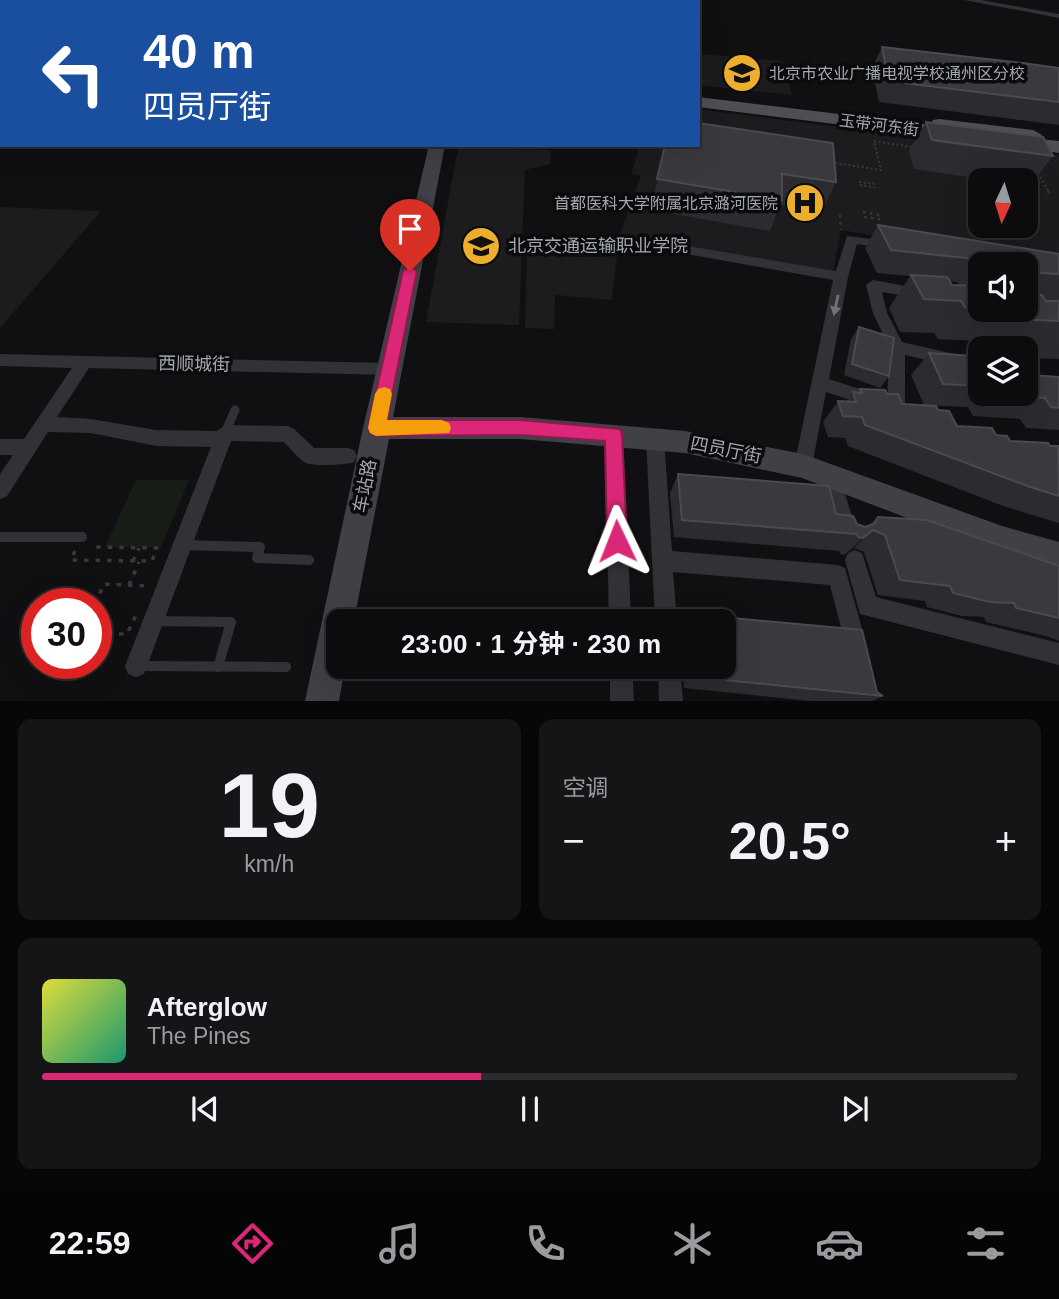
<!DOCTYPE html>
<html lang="zh">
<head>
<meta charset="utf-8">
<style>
	body { margin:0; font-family:Helvetica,"Noto Sans SC",sans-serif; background:#151517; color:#f1f3f6; height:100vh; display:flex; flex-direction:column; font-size:26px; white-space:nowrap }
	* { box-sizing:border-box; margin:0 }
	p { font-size:23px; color:#9a9b9e }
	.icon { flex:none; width:38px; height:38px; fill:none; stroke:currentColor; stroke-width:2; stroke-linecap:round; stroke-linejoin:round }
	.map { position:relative; height:701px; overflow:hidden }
	.sheet { display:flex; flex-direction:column; gap:18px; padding:18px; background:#070708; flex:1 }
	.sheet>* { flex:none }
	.guide { position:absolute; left:0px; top:0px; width:700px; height:147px; box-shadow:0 7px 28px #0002,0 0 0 2px #2c2c2e; background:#1a4fa0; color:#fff; overflow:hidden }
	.needle { width:46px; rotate:184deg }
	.fabs { position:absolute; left:968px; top:168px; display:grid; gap:14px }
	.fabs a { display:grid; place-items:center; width:70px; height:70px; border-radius:14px; background:#0c0c0e; box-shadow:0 7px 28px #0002,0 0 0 2px #2c2c2e; font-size:35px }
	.speed { position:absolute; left:21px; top:588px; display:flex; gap:14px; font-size:35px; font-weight:700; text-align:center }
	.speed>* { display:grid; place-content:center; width:91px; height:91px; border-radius:50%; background:#0c0c0e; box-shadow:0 7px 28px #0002,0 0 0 2px #2c2c2e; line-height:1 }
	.speed .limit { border:10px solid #d22; background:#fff; color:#111 }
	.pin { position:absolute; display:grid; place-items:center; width:60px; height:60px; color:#fff; margin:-72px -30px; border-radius:50% 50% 50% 0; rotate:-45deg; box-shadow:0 0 7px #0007 }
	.pin .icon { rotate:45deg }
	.me { position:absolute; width:77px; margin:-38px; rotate:358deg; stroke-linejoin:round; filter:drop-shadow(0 0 5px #0008) }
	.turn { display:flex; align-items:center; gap:24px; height:147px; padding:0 28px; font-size:32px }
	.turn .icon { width:91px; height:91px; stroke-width:2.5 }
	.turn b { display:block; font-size:49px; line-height:60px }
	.big { font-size:52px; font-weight:700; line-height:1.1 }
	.sheet .tile { flex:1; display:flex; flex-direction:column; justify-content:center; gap:10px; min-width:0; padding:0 24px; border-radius:14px; background:#151517 }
	.sheet .dial { align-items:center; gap:0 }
	.dial b { font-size:91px; line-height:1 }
	.song { display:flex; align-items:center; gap:21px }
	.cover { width:84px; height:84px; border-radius:10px; background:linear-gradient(135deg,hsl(60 70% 55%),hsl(160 70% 35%)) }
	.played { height:7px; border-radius:4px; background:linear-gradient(90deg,#db2777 45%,#2c2c2e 45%) }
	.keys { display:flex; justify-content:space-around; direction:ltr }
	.heat { display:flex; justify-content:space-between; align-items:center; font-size:38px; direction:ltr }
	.sheet .tiles { flex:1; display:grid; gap:18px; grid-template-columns:1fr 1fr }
	.tile:last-child { grid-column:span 2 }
	.trip { position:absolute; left:326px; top:609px; width:410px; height:70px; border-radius:14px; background:#0c0c0e; box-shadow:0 7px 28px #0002,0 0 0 2px #2c2c2e; font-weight:700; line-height:70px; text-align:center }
	.tab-bar { display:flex; height:112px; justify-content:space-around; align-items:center; background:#050506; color:#9a9b9e }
	.tab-bar .icon { width:49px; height:49px }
	.tab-bar .current { color:#db2777 }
	.tab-bar b { font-size:32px; color:#f1f3f6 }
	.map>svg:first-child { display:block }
	.built { fill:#1c1c1e; fill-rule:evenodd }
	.green { fill:#171c17 }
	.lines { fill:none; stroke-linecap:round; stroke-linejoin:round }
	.path-far2 { stroke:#37393d; stroke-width:2; stroke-dasharray:2 2.5; stroke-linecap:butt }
	.path-far1 { stroke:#37393d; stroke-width:2.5; stroke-dasharray:2.5 4.5; stroke-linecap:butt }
	.path { stroke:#37393d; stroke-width:3.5; stroke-dasharray:4.5 7; stroke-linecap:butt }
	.lane-far1 { stroke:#313236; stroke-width:9 }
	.lane { stroke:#313236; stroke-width:10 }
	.street { fill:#313236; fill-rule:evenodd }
	.secondary { fill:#3f4146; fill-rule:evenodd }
	.primary { fill:#4d4f55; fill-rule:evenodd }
	.wall { fill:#2c2c30; fill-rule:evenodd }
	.shaded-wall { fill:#1b1b1e }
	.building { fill:#39393e; stroke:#494b50; stroke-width:2 }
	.oneway { fill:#6f727a }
	.route { fill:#db2777; stroke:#8e194d; stroke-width:2 }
	.slow { fill:#f59e0b }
	.labels { text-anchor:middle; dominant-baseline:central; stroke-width:7; stroke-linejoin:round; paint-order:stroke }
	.far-poi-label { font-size:16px; fill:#a2a7b2; stroke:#0b0b0c; text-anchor:start }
	.far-street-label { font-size:16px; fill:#a2a7b2; stroke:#0b0b0c }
	.poi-label { font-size:18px; fill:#a2a7b2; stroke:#0b0b0c; text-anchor:start }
	.street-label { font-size:18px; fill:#a2a7b2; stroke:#0b0b0c }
</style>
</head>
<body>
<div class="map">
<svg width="1059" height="701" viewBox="0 0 1059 701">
	<rect width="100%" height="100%" fill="#101012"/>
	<g class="built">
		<polygon points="698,54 782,61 792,95 698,85"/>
		<path d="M698 109 1059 155V267L841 230 833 271 620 234 641 176 631 174 640 145H698ZM980 180H1026V226H980Z"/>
		<polygon points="458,148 551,150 550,164 525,170 519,325 426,322"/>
		<polygon points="0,207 101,211 0,328"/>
		<polygon points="604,234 619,236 612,300 555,295 554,329 525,328 527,255 601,257"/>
	</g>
	<polygon class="green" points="136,480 189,480 161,547 105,547"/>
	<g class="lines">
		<g class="path-far2">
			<polyline points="835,163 881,170 874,141 912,147"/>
			<polyline points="835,165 836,175"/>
			<polyline points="1038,173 1049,192"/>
			<polyline points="859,182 877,184"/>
			<polyline points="860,185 878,188"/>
		</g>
		<g class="path-far1">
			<polyline points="1048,191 1050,195"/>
			<polyline points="863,212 884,216"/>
			<polyline points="840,215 841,230"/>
			<polyline points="864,217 885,220"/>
		</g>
		<g class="path">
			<polyline points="75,551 71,560 152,561 157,548 92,547"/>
			<polyline points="133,561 139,548"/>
			<polyline points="129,585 139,562"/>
			<polyline points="95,604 104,584 148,586"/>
			<polyline points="96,634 127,634 136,615"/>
		</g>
		<polyline class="lane-far1" points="225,433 235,410"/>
		<g class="lane">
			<polyline points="0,537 82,537"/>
			<polyline points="182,545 260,547 257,558 309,560"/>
			<polyline points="156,621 231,622 218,667"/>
			<polyline points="139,666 286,667"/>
		</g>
		<g class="street">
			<polygon points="964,0 981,0 1059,14 1059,18"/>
			<polygon points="618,234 836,271 847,236 895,242 897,245 890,249 857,244 848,277 829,379 878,395 880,400 878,405 872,407 826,392 812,466 810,472 803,474 796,472 794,466 833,280 613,241 611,238"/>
			<polygon points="873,280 922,289 929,294 922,299 882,292 887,313 902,342 980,360 980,372 905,355 905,409 902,414 896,416 890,414 887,409 889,347 873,313 866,285"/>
			<path d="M0 354 389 363 395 364 397 369 395 374 389 375 89 368 57 417 91 419 156 430 217 431 225 425 288 426 294 429 314 448H348L354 450 357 456 354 462C346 465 312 467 304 462 297 457 290 448 284 442L231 441 147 666 144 674 136 677 128 674 125 666 211 447 156 446 91 433 48 432 7 496 0 499V474L13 455H0V439H24L72 368 0 366Z"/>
			<polygon points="614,426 620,429 623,434 631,621 609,621 605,434 608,429"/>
			<polygon points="655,431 661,434 664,439 672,551 838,565 845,568 868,650 865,658 857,661 849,658 830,585 673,572 677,621 655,621 646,439 649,434"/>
			<polygon points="830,467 837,469 839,475 857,532 854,539 847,542 840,539 837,532 821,475 823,469"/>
			<polygon points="855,550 862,553 876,597 1059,643 1059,665 860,614 845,560 848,553"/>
			<polygon points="610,667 632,667 634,701 610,701"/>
			<polygon points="658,667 680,667 683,701 659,701"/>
		</g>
		<g class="secondary">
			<polygon points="464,0 476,0 464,2"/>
			<polygon points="429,145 445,145 393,417 520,417 685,431 803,454 1002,526 1059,542 1059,572 1002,554 802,478 685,453 520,439 389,439 354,621 338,621 338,667 345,667 339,701 305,701 363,428"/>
		</g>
		<g class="primary">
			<polygon points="0,53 2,54 2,63 0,63"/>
			<polygon points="698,97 931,125 933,120 939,119 1033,130 1042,135 1039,139 1059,141 1059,153 1007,145 1004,141 1006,137 965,132 963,138 957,139 698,107"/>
		</g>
	</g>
	<g class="wall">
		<polygon points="882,47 1059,68 1059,125 879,102 872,68"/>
		<polygon points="926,122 1053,156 1030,186 1026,186 1026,180 988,180 914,169 909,151"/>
		<polygon points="665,145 836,182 822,212 780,205 770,231 651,210"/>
		<path d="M878 225 1059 254V359L1030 358 1027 353H1026V348H983L979 341 938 339 934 333 900 332 889 308 910 276 877 273 865 248ZM980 264H1026V310H980ZM949 281 957 282 959 285H952Z"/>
		<polygon points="859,327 889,376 880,388 844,375 851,339"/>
		<polygon points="929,353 980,363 980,394 1026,394 1031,375 1059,377 1059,430 1026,428 1020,419 973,416 968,407 924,405 911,375"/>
		<polygon points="860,389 887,394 902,404 938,410 957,426 996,435 1010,441 1059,448 1059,523 1003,506 848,446 845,438 828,437 823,422 838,401 846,402 853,392 858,392"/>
		<polygon points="678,474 836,514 865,527 868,526 878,517 1059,566 1059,641 1046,636 986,622 984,617 962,616 927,607 925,601 878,595 864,552 854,548 844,555 840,554 839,551 674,537 670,493"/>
		<polygon points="679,613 862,630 877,692 883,696 872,701 810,701 684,688 682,667 723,667 723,621 673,621"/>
	</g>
	<polygon class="shaded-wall" points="873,530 854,548 844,555 863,538"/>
	<g class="building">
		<polygon points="882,47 1022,63 1059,68 1059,102 889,81"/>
		<polygon points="926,122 1043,137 1053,156 932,140"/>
		<polygon points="698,123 833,143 836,182 782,174 782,200 657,179 665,145 698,145"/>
		<polygon points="878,225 1059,254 1059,274 1026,272 1026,264 978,264 975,259 891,250"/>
		<polygon points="911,275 947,277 952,285 980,286 980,308 965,307 961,301 924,299"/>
		<polygon points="1026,295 1042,295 1046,301 1059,301 1059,321 1016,319 1010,310 1026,310"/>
		<polygon points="859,327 894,338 889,376 852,364"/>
		<polygon points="929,353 974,356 978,363 980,363 980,386 943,384"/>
		<polygon points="1026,366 1031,375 1059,377 1059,408 1051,407 1045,398 995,394 1026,394"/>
		<polygon points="860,389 885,390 887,394 898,394 902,404 936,406 938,410 949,411 957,426 992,428 996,435 1007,436 1010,441 1048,443 1050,446 1058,446 1059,496 1030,487 865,425 862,417 843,416 838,401 856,402 853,392 862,393"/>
		<polygon points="678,474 829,486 836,514 853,516 857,524 865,527 874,524 878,517 927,520 1059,566 1059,618 1016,608 1014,603 990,602 953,593 950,586 900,580 885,535 873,530 863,538 858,537 857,534 682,520"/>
		<polygon points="679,613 862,630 877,692 883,696 695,677 694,667 723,667 723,621 679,621"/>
	</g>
	<defs><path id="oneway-solid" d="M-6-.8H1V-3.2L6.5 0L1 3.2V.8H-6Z" transform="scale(1.75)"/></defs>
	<use class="oneway" href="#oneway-solid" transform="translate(836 305) rotate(102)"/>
	<polygon class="route" points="410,266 417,271 387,420 520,420 620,429 622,434 627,541 624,548 617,551 610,548 607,541 605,441 520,435 376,436 370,433 368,428 403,271"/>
	<polygon class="slow" points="384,387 390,389 392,394 387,420 442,420 449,423 451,428 449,433 376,436 370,433 368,428 375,394 378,389"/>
	<defs>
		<symbol id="university-disc" viewBox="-11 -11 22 22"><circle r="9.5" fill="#edae2d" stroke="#0b0b0c"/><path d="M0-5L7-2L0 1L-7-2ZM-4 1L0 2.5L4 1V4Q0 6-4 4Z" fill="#111"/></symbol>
		<symbol id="hospital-disc" viewBox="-11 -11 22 22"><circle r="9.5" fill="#edae2d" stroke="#0b0b0c"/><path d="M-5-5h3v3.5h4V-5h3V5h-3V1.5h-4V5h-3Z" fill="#111"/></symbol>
	</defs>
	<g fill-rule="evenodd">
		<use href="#university-disc" x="720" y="51" width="44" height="44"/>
		<use href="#hospital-disc" x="783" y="181" width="44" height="44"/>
		<use href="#university-disc" x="459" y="224" width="44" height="44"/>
	</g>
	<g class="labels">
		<g class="far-poi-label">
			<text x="769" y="73">北京市农业广播电视学校通州区分校</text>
			<text x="778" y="203" text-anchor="end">首都医科大学附属北京潞河医院</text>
		</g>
		<g class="far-street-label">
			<text transform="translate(879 125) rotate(7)">玉带河东街</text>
		</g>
		<g class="poi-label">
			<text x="508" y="246">北京交通运输职业学院</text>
		</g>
		<g class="street-label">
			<text transform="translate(194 364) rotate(1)">西顺城街</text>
			<text transform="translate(726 450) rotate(11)">四员厅街</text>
			<text transform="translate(365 486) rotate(-79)">车站路</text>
		</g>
	</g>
</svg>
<div class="fabs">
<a><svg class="needle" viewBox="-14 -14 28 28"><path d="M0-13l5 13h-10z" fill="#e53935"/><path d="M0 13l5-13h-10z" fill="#9a9b9e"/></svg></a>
<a><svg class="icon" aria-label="sound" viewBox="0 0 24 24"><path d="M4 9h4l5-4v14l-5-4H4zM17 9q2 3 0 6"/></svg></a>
<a><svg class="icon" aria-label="layers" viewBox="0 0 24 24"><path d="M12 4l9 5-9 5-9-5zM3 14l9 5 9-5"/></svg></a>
</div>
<div class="speed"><div class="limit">30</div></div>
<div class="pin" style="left:410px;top:271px;background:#d93025"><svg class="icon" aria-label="arrive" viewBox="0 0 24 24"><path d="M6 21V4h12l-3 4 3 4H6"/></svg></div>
<svg class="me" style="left:617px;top:541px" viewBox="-20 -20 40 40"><path d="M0-17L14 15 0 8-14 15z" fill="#db2777" stroke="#fff" stroke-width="4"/></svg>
<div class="trip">23:00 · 1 分钟 · 230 m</div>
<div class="guide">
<div class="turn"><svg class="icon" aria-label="left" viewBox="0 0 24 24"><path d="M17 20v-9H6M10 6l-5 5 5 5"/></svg><div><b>40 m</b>四员厅街</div></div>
</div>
</div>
<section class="sheet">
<div class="tiles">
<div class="tile dial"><b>19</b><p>km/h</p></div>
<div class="tile"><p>空调</p>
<div class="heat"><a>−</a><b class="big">20.5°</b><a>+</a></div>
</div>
<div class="tile">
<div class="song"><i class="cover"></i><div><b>Afterglow</b><p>The Pines</p></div></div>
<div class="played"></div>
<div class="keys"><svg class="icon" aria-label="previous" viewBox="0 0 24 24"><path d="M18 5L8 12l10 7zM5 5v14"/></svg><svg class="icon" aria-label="pause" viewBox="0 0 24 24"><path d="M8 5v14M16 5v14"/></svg><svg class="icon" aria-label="next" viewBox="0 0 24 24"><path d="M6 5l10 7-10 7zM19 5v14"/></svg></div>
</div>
</div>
</section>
<nav class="tab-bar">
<b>22:59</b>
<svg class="icon current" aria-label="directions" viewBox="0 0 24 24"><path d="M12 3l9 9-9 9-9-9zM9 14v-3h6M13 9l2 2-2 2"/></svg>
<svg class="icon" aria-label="music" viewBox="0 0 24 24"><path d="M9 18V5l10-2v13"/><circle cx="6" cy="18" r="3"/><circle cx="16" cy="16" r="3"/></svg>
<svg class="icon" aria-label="phone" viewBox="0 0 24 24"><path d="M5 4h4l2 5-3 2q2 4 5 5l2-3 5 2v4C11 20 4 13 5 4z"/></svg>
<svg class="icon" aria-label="climate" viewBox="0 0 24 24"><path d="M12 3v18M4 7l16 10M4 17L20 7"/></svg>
<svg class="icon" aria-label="car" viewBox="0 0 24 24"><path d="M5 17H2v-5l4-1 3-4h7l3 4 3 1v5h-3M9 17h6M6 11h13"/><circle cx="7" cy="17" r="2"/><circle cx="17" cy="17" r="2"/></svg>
<svg class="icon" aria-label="filters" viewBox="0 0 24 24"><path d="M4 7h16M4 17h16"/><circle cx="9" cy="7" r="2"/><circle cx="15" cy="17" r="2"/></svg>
</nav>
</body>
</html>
